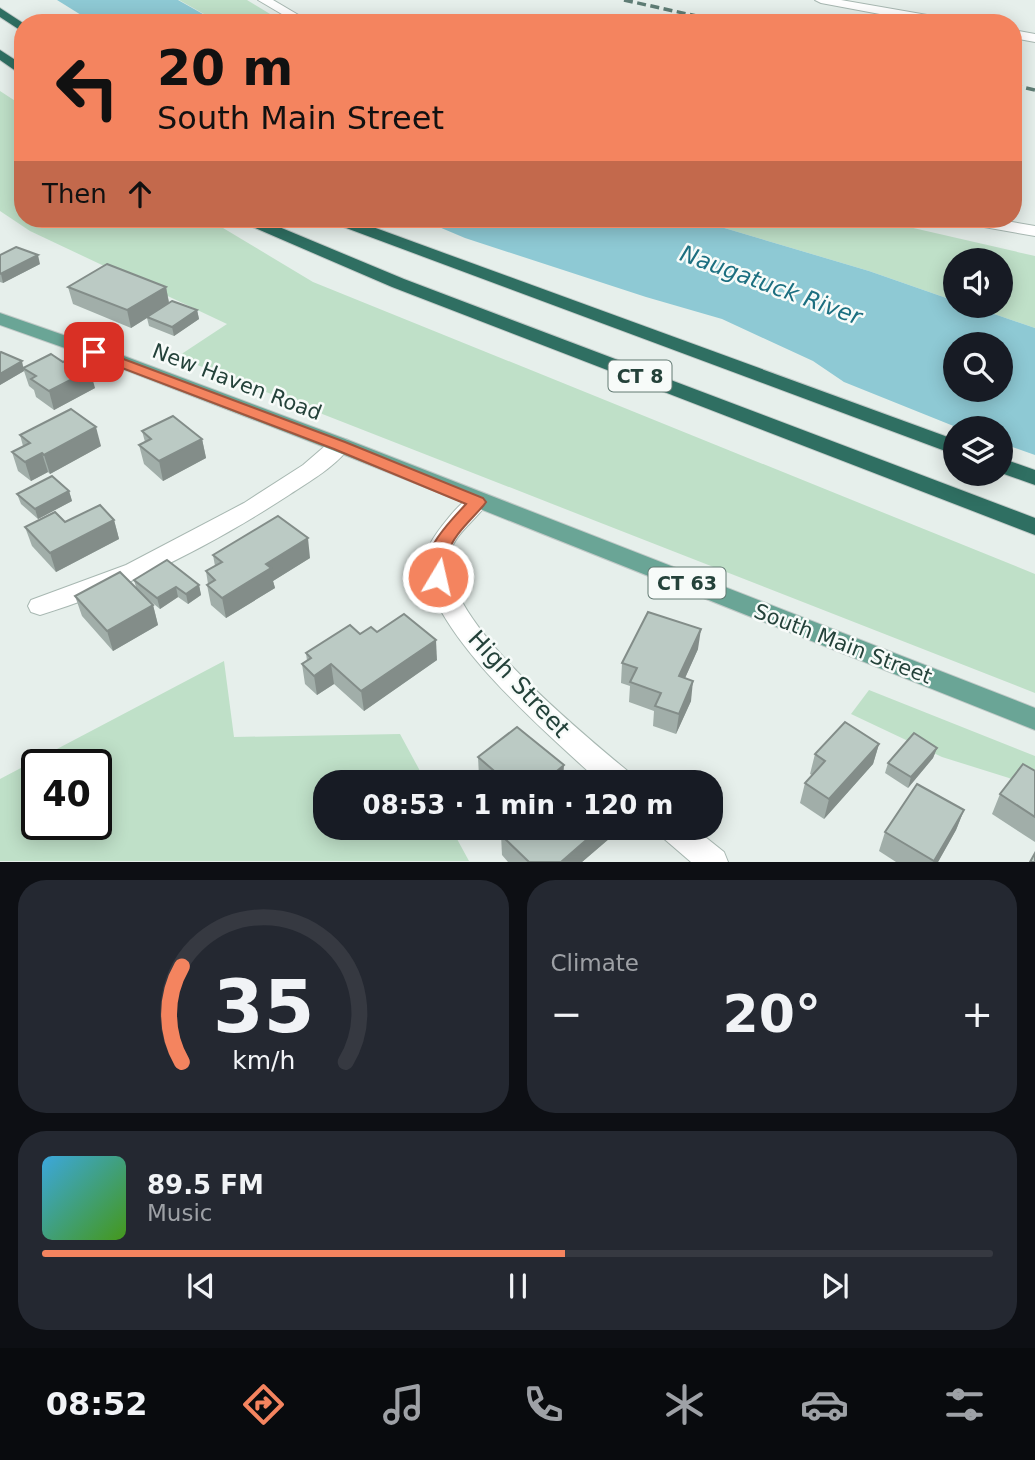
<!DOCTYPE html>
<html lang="en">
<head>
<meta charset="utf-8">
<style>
	body { margin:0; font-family:"DejaVu Sans",sans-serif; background:#242831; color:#f1f3f6; height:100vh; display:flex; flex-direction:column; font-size:26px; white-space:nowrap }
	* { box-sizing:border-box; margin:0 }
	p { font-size:23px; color:#9ea1a6 }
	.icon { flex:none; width:38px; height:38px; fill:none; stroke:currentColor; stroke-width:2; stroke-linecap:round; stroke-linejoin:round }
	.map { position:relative; height:862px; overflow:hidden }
	.drawer { display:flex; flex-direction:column; gap:18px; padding:18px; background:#0d0f14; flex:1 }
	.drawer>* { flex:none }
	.top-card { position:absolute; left:14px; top:14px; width:1008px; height:214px; border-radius:28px; box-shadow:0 4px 18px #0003; background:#f4845f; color:#111; overflow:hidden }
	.buttons { position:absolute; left:943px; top:248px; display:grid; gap:14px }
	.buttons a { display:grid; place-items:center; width:70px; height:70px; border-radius:50%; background:#171b24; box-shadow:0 4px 18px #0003; font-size:35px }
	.speed { position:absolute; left:21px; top:749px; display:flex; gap:14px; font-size:35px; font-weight:700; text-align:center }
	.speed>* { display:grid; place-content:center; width:91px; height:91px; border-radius:50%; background:#171b24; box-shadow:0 4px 18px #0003; line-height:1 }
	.speed .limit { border:4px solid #111; border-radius:10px; background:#fff; color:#111 }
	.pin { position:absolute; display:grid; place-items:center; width:60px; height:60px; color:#fff; margin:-30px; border-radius:14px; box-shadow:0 4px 10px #0006 }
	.me { position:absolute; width:77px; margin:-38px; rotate:9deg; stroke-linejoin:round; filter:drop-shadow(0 0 5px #0008) }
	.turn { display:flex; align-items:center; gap:24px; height:147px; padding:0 28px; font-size:32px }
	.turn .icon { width:91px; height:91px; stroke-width:2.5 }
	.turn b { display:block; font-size:49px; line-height:60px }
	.then { display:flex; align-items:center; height:66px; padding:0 28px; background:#0003; gap:14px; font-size:26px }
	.big { font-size:52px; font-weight:700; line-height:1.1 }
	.drawer .widget { flex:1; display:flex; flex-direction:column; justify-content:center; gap:10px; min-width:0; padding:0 24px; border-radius:28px; background:#242831 }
	.drawer .dial { align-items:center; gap:0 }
	.dial svg { height:182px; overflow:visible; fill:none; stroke:#363941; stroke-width:7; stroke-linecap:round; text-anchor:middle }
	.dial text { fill:#f1f3f6; stroke:none }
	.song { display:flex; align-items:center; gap:21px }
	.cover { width:84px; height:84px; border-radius:10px; background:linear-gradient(135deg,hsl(200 70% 55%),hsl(100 70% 35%)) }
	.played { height:7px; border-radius:4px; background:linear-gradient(90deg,#f4845f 55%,#363941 55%) }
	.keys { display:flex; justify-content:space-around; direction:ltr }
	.heat { display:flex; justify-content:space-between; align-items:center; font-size:38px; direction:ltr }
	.drawer .tiles { flex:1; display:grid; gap:18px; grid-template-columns:1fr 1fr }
	.widget:last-child { grid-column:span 2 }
	.trip { position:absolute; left:313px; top:770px; width:410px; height:70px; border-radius:28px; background:#171b24; box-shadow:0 4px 18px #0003; font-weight:700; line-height:70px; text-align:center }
	.tab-bar { display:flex; height:112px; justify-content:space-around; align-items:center; background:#090b0e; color:#9ea1a6 }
	.tab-bar .icon { width:49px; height:49px }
	.tab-bar .active { color:#f4845f }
	.tab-bar b { font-size:32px; color:#f1f3f6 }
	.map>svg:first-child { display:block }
	.green { fill:#bfe0c8; fill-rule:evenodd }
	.water { fill:#8ec9d4; fill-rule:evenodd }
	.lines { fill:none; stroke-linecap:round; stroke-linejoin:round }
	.minor-casing { stroke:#a8b8b2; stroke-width:2 }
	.major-casing { stroke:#c2cac8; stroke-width:2 }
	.highway-casing { stroke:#c2cac8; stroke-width:2 }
	.minor { fill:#fff; fill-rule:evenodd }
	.major { fill:#6aa596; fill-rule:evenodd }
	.highway { fill:#2f6f62; fill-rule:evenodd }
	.rail { stroke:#5f7d75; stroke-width:3.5; stroke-dasharray:9 4.5; stroke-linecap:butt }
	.wall { fill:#a1aea9 }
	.shaded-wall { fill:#838d89 }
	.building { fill:#bbcac4; stroke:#838d89; stroke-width:2 }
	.route { fill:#f4845f; stroke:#9f563e; stroke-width:2 }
	.labels { text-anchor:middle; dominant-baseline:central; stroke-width:5; stroke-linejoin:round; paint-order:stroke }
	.shield { fill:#f7fbf9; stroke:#637a73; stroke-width:2 }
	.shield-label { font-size:19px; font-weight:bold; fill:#24423a }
	.street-label { font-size:21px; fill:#24423a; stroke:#f7fbf9 }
	.water-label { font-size:23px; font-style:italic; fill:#1c6f80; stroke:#f7fbf9 }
	.near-street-label { font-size:24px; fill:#24423a; stroke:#f7fbf9 }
</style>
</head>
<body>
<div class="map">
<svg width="1035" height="862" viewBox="0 0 1035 862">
	<rect width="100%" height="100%" fill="#e6efeb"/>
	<g class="green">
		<polygon points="179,0 247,0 285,23 220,23"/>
		<polygon points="0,91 23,106 23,219 208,219 313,282 1035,574 1035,693 177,357 227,324 30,231 0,211"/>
		<polygon points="694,219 874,219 1035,256 1035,328 971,306 1001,306 1001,261 956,261 955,301 869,271"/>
		<path d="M224 661 234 737 400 734 426 782H326V828H451L469 861H0V779ZM37 765H96V824H37Z"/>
		<polygon points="869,690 1035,756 1035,791 1009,778 942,757 851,714"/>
	</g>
	<g class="water">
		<polygon points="57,0 178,0 219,23 94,23"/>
		<path d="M420 219H694L869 271 955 301 956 306H971L1035 328V455L1001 443V429H961L844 382 813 361 722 319 646 297 465 238ZM956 345H1001V390H956Z"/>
	</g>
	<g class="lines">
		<defs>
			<g id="minor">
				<polygon points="258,0 273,0 312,23 297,23"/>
				<polygon points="815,0 841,0 950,19 956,23 928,23 821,3"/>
				<polygon points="1013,30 1035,34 1035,42 1013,38"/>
				<polygon points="959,219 994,219 1035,226 1035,236 967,224"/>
				<path d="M340 438 348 440 351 445C337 466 310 481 289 495 212 545 128 588 40 615L31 612 28 606 31 600 126 565 244 503 303 465 332 440Z"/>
				<path d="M477 495 485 497 488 502C477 520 450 536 449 559 447 624 582 733 630 773L634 782H600L589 772C542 729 423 626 425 559 426 548 435 535 442 526 451 515 463 498 477 495Z"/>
				<polygon points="658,828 694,828 724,852 728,862 691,862 662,837"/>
			</g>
			<polygon id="major" points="0,313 124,356 348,440 1035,708 1035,730 332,450 110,364 0,325"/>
			<g id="highway">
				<polygon points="0,8 23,23 23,32 0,17"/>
				<polygon points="0,50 23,65 23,76 0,60"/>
				<polygon points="239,219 260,219 404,279 1035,518 1035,535 392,287 241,222"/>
				<polygon points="328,219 351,219 956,440 956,455 330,222"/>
				<polygon points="1001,458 1035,470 1035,485 1001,473"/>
			</g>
		</defs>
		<use href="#minor" class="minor-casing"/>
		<use href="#major" class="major-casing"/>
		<use href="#highway" class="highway-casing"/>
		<use href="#minor" class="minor"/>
		<use href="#major" class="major"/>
		<use href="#highway" class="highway"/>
		<g class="rail">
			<polyline points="624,0 728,23"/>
			<polyline points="1013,85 1035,90"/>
		</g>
	</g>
	<g class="wall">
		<polygon points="0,255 40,264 3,283 0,282"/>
		<polygon points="68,287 166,287 169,302 197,310 199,319 174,336 149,326 147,318 131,328 73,304"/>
		<polygon points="0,353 24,367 95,388 54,410 36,397 34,390 29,386 24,371 0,385"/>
		<polygon points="142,431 202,439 206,458 163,481 144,464 139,445 145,442"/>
		<polygon points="20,435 101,446 50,474 48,472 31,481 18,471 12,452 23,446"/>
		<polygon points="69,491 72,501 38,519 21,504 17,494"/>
		<polygon points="114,520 119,539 56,572 32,546 25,527 65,522"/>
		<polygon points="213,555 310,558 273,581 275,588 226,618 211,605 207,585 208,584 206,571 215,566"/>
		<polygon points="134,580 199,585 201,595 188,604 178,597 160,609 144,596 153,605 158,625 113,651 82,616 75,596 136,587"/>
		<polygon points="377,632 437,660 364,711 334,684 317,695 305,684 302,664 307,661 306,653 360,634"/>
		<polygon points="698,649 685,678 691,701 676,734 653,726 654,711 629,702 630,686 621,683 622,663"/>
		<polygon points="879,744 873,764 824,819 800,803 805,783 812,775 810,774 815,754"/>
		<polygon points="937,748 933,758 908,788 885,773 888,763"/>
		<polygon points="478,757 563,782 485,782 479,777"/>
		<polygon points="1035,771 1035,842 992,814 1000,794"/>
		<polygon points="964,810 956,830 938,862 896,862 879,851 885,832"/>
		<polygon points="511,828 610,828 610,838 582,862 508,862 502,855 501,835"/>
	</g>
	<g class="shaded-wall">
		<polygon points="38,255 40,264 3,283 1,274"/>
		<polygon points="166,287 169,304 131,328 127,310"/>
		<polygon points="197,310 199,319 174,336 172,327"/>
		<polygon points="22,361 24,371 0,385 0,374"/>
		<polygon points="90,370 95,388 54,410 49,391"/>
		<polygon points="96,427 101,446 50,474 44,455"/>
		<polygon points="202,439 206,458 163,481 159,461"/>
		<polygon points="42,453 48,472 31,481 25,462"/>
		<polygon points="69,491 72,501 38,519 35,509"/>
		<polygon points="114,520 119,539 56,572 50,553"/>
		<polygon points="308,538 310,558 273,581 275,588 226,618 222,598 266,564"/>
		<polygon points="199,585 201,595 188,604 186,594"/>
		<polygon points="176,587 178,597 160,609 157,598"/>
		<polygon points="153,605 158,625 113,651 107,631"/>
		<polygon points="701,629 698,649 677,696 679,676"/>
		<polygon points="436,640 437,660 364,711 361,691"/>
		<polygon points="331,664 334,684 317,695 314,676"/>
		<polygon points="693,681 691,701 676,734 679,714"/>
		<polygon points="879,744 873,764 824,819 829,799"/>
		<polygon points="937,748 933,758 908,788 911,777"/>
		<polygon points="564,765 563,782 544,782"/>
		<polygon points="964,810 956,830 938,862 934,862"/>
		<polygon points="600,828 610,828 610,838 582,862 561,862"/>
	</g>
	<g class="building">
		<polygon points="16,247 38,255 0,274 0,255"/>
		<polygon points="107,264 166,287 127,310 68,287"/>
		<polygon points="172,301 197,310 172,327 147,317"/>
		<polygon points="1,352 22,361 0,374 0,353"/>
		<polygon points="51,354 63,362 71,358 90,370 49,391 31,379 36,376 23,368"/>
		<polygon points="71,409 96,427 44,455 42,453 25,462 12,452 30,443 20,435"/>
		<polygon points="173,416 202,439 159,461 139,445 151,439 142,431"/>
		<polygon points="52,476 69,491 35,509 17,494"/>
		<polygon points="100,505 114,520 50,553 25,527 55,512 65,522"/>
		<polygon points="278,516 308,538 266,564 271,568 222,598 207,585 215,580 206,571 222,562 213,555"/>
		<polygon points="167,560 199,585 186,594 176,587 157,598 134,580"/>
		<polygon points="120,572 153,605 107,631 75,596"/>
		<polygon points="648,612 701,629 679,676 693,681 679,714 655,706 661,693 630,682 637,668 622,663"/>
		<polygon points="404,614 436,640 361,691 331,664 314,676 302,664 311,658 306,653 350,625 360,634 371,627 377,632"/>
		<polygon points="845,722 879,744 829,799 805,783 825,761 815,754"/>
		<polygon points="517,727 564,765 544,782 507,782 478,757"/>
		<polygon points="914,733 937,748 911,777 888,763"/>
		<polygon points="1023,764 1035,771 1035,817 1000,794"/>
		<polygon points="917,784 964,810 934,861 885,832"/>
		<polygon points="511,828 600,828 561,862 529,862 501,835"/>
		<polygon points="1035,853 1035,862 1030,862"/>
	</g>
	<path class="route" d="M94 348 345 442 483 498 486 502 483 506C470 521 453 535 447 555 444 564 449 573 444 582H431C416 553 449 523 466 504L334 449 88 355 86 352Z"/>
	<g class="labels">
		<g class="shield">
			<rect x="608.5" y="360.5" width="63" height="31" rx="5"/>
			<rect x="648.5" y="567.5" width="77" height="31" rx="5"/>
		</g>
		<g class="shield-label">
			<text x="640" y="376">CT 8</text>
			<text x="687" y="583">CT 63</text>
		</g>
		<g class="street-label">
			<text transform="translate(237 382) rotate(21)">New Haven Road</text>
			<text transform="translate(843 644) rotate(21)">South Main Street</text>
		</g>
		<g class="water-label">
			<text transform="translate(771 285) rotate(20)">Naugatuck River</text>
		</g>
		<g class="near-street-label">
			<text transform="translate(519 684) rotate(47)">High Street</text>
		</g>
	</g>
</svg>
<div class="buttons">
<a><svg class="icon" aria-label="sound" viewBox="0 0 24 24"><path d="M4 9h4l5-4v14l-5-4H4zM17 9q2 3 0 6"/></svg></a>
<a><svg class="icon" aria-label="search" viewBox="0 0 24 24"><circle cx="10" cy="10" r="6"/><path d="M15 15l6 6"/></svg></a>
<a><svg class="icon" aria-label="layers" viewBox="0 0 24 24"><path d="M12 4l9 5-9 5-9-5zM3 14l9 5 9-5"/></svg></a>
</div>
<div class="speed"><div class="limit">40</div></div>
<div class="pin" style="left:94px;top:352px;background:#d93025"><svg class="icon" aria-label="arrive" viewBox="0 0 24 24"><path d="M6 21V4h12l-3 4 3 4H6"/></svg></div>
<svg class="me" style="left:438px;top:577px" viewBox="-20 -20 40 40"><circle r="17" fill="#f4845f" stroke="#fff" stroke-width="3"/><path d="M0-11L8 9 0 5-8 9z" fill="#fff"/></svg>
<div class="trip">08:53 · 1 min · 120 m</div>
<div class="top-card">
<div class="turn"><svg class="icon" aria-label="left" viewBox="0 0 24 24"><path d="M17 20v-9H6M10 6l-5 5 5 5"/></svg><div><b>20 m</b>South Main Street</div></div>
<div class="then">Then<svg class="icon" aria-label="ahead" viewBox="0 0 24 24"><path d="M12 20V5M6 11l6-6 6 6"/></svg></div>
</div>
</div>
<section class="drawer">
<div class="tiles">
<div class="widget dial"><svg viewBox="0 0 100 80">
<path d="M14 69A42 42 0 1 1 86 69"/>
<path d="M14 69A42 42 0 0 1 14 27" stroke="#f4845f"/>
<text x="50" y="56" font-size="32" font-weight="700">35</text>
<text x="50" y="72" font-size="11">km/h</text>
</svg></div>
<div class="widget"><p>Climate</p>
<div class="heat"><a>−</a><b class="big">20°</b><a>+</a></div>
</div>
<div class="widget">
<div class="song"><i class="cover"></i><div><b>89.5 FM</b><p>Music</p></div></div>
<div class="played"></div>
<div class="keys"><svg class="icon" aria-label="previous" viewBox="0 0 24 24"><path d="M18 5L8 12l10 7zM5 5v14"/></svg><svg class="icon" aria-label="pause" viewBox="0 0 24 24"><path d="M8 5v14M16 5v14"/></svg><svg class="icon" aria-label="next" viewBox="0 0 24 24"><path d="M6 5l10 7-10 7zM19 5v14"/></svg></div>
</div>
</div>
</section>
<nav class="tab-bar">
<b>08:52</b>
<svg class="icon active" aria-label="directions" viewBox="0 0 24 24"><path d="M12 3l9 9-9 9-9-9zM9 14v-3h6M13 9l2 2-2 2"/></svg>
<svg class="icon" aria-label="music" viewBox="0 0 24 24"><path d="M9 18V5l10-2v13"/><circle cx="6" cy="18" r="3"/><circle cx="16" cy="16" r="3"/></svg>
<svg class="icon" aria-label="phone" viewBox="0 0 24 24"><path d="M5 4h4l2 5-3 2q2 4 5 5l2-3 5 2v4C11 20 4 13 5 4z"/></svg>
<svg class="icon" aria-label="climate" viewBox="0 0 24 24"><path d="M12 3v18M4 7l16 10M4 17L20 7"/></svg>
<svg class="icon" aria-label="car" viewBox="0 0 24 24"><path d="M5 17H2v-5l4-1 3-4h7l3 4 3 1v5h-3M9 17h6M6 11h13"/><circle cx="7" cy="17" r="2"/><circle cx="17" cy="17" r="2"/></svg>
<svg class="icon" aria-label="filters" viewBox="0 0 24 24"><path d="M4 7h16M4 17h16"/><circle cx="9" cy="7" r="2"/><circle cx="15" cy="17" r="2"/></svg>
</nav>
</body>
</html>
